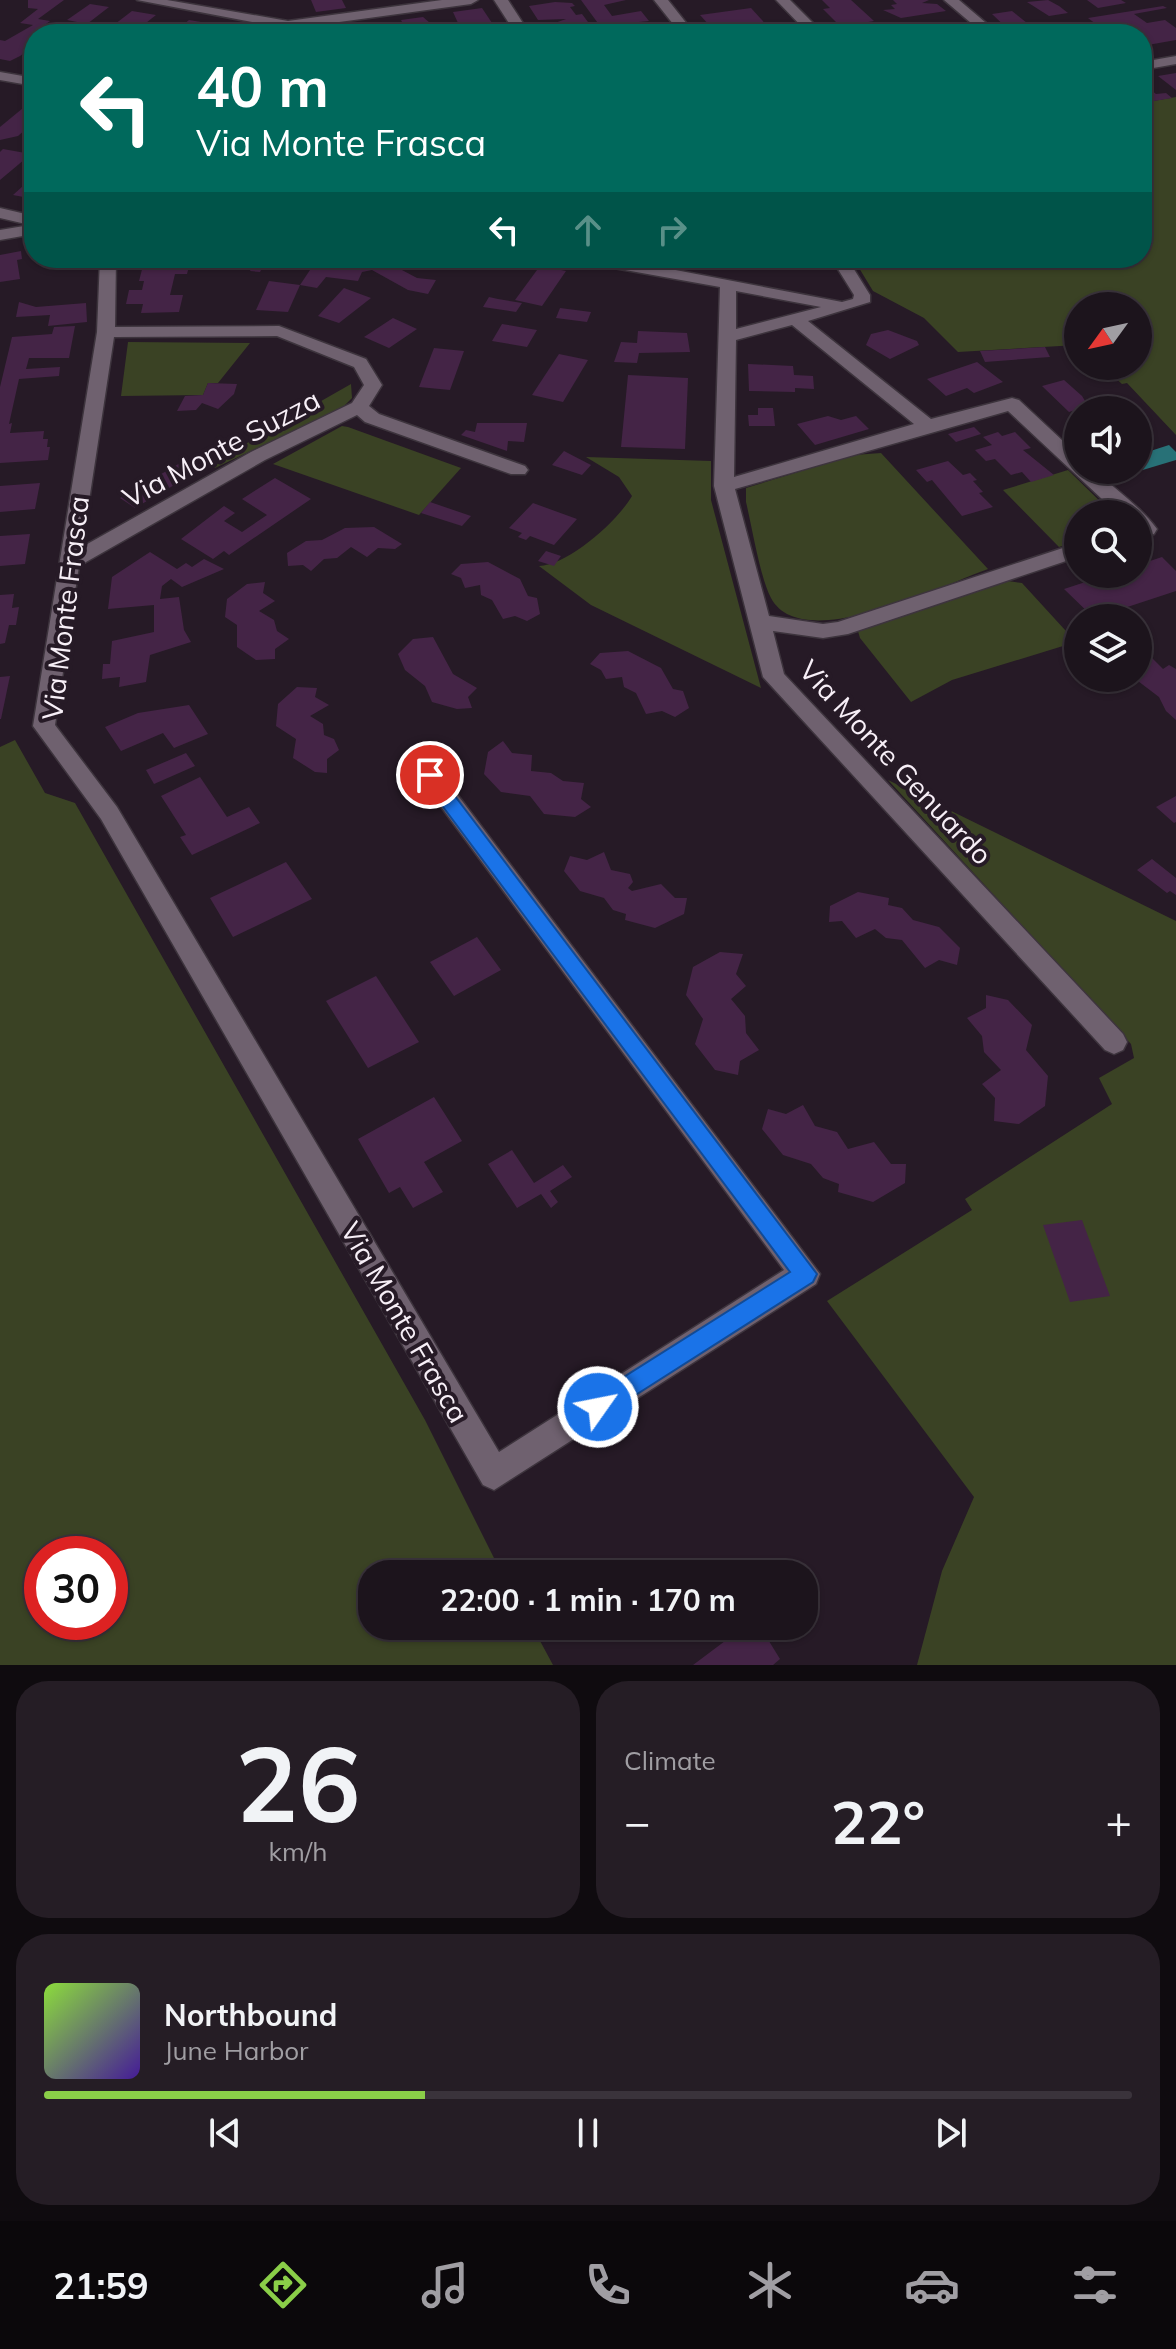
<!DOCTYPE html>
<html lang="en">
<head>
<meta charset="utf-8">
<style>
	body { margin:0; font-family:Mulish,sans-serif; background:#251d25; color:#f1f3f6; height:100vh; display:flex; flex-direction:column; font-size:30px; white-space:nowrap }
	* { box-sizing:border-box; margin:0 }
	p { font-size:26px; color:#a09ea3 }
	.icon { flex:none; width:44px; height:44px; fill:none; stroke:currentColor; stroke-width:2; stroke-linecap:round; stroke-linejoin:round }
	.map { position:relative; height:1665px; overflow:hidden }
	.panel { display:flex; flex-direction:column; gap:16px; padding:16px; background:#0f0b0f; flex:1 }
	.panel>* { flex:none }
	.banner { position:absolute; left:24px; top:24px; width:1128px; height:244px; border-radius:32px; box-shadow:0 2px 6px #0004,0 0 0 2px #3a333b; background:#00695c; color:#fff; overflow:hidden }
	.needle { width:52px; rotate:237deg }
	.controls { position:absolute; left:1064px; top:292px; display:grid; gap:16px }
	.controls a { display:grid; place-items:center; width:88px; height:88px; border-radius:50%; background:#1c141c; box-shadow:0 2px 6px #0004,0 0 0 2px #3a333b; font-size:40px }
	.speed { position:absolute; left:24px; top:1536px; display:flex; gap:16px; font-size:40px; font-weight:700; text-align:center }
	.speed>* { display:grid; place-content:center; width:104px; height:104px; border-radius:50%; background:#1c141c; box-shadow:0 2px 6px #0004,0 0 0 2px #3a333b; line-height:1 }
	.speed .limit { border:12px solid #d22; background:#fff; color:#111 }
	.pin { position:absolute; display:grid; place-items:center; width:68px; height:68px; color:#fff; margin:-34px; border:4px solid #fff; border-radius:50%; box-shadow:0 2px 8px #0007 }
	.me { position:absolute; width:88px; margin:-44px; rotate:57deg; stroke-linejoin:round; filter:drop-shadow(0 0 6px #0008) }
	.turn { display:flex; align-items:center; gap:28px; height:168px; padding:0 40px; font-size:36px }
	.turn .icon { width:104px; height:104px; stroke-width:2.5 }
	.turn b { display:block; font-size:56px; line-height:68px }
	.lanes { display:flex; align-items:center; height:76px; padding:0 40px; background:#0003; justify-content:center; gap:40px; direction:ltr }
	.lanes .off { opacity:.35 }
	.big { font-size:60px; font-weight:700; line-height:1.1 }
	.panel .card { flex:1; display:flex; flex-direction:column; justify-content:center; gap:12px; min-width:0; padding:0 28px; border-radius:32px; background:#251d25 }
	.panel .dial { align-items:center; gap:0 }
	.dial b { font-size:104px; line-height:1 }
	.song { display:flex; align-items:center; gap:24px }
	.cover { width:96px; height:96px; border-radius:12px; background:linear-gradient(135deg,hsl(90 70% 55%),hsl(260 70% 35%)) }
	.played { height:8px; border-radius:4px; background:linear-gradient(90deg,#8ace48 35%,#3a333b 35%) }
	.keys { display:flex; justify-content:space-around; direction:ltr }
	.heat { display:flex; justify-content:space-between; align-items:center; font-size:44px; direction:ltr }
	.panel .tiles { flex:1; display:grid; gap:16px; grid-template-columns:1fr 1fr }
	.card:last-child { grid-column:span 2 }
	.trip { position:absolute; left:358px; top:1560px; width:460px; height:80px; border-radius:32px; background:#1c141c; box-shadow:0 2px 6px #0004,0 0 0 2px #3a333b; font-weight:700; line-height:80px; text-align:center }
	.dock { display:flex; height:128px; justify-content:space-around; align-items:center; background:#0b080b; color:#a09ea3 }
	.dock .icon { width:56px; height:56px }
	.dock .selected { color:#8ace48 }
	.dock b { font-size:36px; color:#f1f3f6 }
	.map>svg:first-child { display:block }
	.green { fill:#3a4224; fill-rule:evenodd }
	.water { fill:#287177 }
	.building { fill:#442446 }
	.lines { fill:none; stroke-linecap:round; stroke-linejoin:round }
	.minor-casing { stroke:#3d343d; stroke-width:3 }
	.minor { fill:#6f616f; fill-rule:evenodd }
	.route { fill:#1a73e8; stroke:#114b97; stroke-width:2 }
	.labels { text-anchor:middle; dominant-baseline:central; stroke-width:8; stroke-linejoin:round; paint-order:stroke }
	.street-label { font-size:28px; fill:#f7eff7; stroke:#261a26 }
</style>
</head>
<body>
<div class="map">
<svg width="1176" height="1665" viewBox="0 0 1176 1665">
	<rect width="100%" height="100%" fill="#261a26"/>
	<g class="green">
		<polygon points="1176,97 1176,435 1127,383 1122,384 1102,366 1138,366 1138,306 1078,306 1078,345 958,352 924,318 873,291 853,258 1142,258 1142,103"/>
		<polygon points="128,342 250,343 218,383 208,383 203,395 121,396"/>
		<polygon points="351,384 352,398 343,407 215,468 205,467"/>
		<polygon points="342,426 348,427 461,468 419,515 273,464"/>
		<path d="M881 453 988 569C942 585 802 656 771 598 760 577 752 527 746 502V488L854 455Z"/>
		<path d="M586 457 711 461V500L761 688 591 605 539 566C568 565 617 522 632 496L619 477Z"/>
		<polygon points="1068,470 1113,514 1078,514 1078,541 1059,547 1003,490"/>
		<polygon points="1008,581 1022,583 1076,642 952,680 911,702 860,638 857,628"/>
		<path d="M15 740 45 793 75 803 425 1420 502 1574H372V1626H532L553 1665H0V747ZM42 1554H110V1622H42Z"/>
		<polygon points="888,780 1176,921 1176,1665 917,1665 942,1571 974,1497 827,1301 972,1210 965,1199 1112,1104 1099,1078 1134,1058 1131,1044"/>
	</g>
	<polygon class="water" points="1169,445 1176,452 1176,460 1136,472 1134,470 1138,470 1138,455"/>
	<g class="building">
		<polygon points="28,0 64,0 38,19 50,21 42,27 79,29 72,34 34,34 34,46 20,56 10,61 0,59 0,40 5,41 33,25 20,23 38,9 28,8"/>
		<polygon points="311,0 342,0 346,8 316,12"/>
		<polygon points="581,0 626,0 604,5 612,16 641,11 649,21 600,26"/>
		<polygon points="822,0 851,0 874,21 841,27 823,9 830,8"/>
		<polygon points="893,0 929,0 922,3 937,4 946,11 901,18 883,10 895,9 891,5 897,4"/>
		<polygon points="1048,0 1059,6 1068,13 1049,16 1027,2"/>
		<polygon points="1087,0 1121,0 1126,3 1098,8"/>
		<polygon points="555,2 572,3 575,6 570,7 576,15 582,14 591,26 577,28 580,32 574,33 552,33 557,29 552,24 566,19 538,20 529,6"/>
		<polygon points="90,4 109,7 87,24 67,20"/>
		<polygon points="1163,6 1167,8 1134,14 1147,23 1165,20 1176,28 1176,40 1142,46 1142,34 1109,34 1088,18"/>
		<polygon points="482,8 496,29 463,34 453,12"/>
		<polygon points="751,8 770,29 717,34 700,15"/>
		<polygon points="132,11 156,15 132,34 102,34"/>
		<polygon points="1012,11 1027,23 1041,34 1013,34 992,14"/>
		<polygon points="423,17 430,23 433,34 408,34 401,20"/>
		<polygon points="189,20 201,22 194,28 211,28 212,34 177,30"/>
		<polygon points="959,22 972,34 926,34 920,29"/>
		<polygon points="865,25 870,29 838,34 833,30"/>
		<polygon points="1176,73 1176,90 1158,76"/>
		<polygon points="1142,83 1156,94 1166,93 1172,98 1142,103"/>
		<polygon points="34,99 34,122 18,136 0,140 0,127"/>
		<polygon points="3,149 31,154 0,180 0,152"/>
		<polygon points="34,176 34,199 13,195"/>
		<polygon points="21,251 22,259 17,260 20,279 0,282 0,255"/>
		<polygon points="145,258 176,258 175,262 190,262 187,274 175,274 170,295 183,295 179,312 141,313 143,304 126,304 129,290 142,290 144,281 139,281"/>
		<polygon points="252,258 267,258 260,272 250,271 255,261 251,261"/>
		<polygon points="289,258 385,258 383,260 417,278 436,280 428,294 408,290 372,270 362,272 358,281 326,277 317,288 300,285 312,267 289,264"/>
		<polygon points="540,266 566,271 542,306 515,300"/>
		<polygon points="269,281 300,285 288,312 256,310"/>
		<polygon points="344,288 371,298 339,323 318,316"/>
		<polygon points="489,297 498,299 522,303 516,312 483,307"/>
		<polygon points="19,302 36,307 86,303 87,322 48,326 50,315 16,317"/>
		<polygon points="560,308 591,312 587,322 556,318"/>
		<polygon points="393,318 417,329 389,348 364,337"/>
		<polygon points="502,324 537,330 527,347 492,341"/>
		<polygon points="75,326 69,358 29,358 26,369 60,367 59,376 19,379 9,424 12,423 10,433 44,431 43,439 48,439 47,447 50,447 48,460 0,463 0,387 12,337 52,334 54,327"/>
		<polygon points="888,330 917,341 919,345 890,359 866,345 871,334"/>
		<polygon points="638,331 687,333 690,352 639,353 637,363 614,362 621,342 637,343"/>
		<polygon points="1045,347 1050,357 985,362 980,351"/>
		<polygon points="434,348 464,351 450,390 419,387"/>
		<polygon points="559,354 588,360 563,402 532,395"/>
		<polygon points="977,362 1003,382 974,393 967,388 946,396 927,379"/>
		<polygon points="748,364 793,366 794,375 813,376 814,389 795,388 795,392 749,391"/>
		<polygon points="628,375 688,378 685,449 621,447"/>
		<polygon points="1064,380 1082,396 1088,406 1069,412 1042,386"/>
		<polygon points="208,383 237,384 234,394 218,409 202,403 196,410 177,411 185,396 203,395"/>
		<polygon points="1109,402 1118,402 1126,410 1102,410 1098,406"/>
		<polygon points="758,408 773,408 775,426 749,426 748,415 758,415"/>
		<polygon points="828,416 841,420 856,416 869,429 815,445 797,424"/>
		<polygon points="477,423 527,423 524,442 508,441 507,451 461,435 466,430 475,432"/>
		<polygon points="974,427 981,434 956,442 948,434"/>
		<polygon points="998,432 1002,436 1015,432 1031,448 1023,450 1054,475 1031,482 1022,472 1011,475 995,459 986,461 975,450 992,445 983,437"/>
		<polygon points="564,451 591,465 582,475 552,465"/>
		<polygon points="187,459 205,467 135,508 120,498"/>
		<polygon points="948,461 963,475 970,473 977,480 973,481 983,492 979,493 993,507 962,516 932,480 927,482 916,470"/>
		<polygon points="275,478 311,499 229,555 224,551 213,559 181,539 224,506 235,513 224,521 242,532 267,515 242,499"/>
		<polygon points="40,483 35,509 0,512 0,486"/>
		<polygon points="430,502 471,516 462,526 421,513"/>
		<polygon points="533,503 577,519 554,545 530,536 526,540 518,537 522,533 509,528"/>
		<polygon points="374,527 402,544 395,549 378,548 367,557 351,547 337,558 324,559 311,571 303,565 288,566 287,553 306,541 322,540 345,528"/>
		<polygon points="30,534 25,564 0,566 0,536"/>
		<polygon points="546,551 561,556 554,566 538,561"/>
		<polygon points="150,552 177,569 186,563 192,567 204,559 224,569 182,587 171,579 162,586 160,599 179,597 184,630 191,642 150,655 146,682 119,687 120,677 102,679 103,664 110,664 112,641 154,632 154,605 108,609 112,577"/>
		<polygon points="1162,557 1176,571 1176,591 1094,618 1064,589 1110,574 1138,574 1138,565"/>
		<polygon points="488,562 520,579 528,596 537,598 540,614 527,621 515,616 503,619 492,600 481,595 480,585 465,588 461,578 451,574 461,564"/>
		<polygon points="265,582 263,593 275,601 259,611 274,620 277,631 289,639 275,649 275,659 256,660 237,647 237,625 225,617 227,599 247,584"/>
		<polygon points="14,594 12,608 19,607 16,625 9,625 5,643 0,644 0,595"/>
		<polygon points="433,637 453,674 477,688 468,697 472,708 457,709 432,702 425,686 405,670 398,654 413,639"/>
		<polygon points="628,651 661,668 673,689 683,691 689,708 675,717 662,711 646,714 636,693 624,687 622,677 606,679 601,670 590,664 600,653"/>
		<polygon points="1146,652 1163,669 1169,665 1176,669 1176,720 1166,711 1159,697 1134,678 1138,678 1138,654"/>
		<polygon points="10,676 1,719 0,719 0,677"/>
		<polygon points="297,687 317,688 315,697 329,705 310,716 323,724 324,735 334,739 339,750 327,759 327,773 315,772 293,758 296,739 276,726 278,704"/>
		<polygon points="189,705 208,734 174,748 163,733 121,751 105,727 138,713"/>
		<polygon points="503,741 512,753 532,755 531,771 551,773 563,781 584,783 581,799 591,807 575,817 544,814 530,796 501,792 484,774 488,752"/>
		<polygon points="186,753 195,766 154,784 146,770"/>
		<polygon points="200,777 227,817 249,807 260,823 192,855 180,837 186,835 161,796"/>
		<polygon points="1176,796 1176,822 1174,823 1156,807"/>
		<polygon points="604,852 611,870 630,874 633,882 628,888 632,891 661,884 675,898 687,898 684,914 655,928 625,920 626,914 613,910 604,898 580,891 564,871 570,856 587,860"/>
		<polygon points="1152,859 1176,878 1176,895 1170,891 1167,893 1137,870"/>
		<polygon points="286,862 312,899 233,937 210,898"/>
		<polygon points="858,892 889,898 888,905 902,908 913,920 939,927 960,948 957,965 939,960 925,968 902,940 886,938 875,929 856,938 842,921 829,922 830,906"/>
		<polygon points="477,937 501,970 454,996 430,962"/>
		<polygon points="720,952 743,954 736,974 746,986 731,999 745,1016 746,1033 759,1050 740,1061 738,1075 715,1070 695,1044 703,1019 686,995 693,967"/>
		<polygon points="376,976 419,1042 368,1068 326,1001"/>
		<polygon points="986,995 1008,1000 1032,1025 1026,1050 1048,1076 1045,1106 1019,1124 994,1121 995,1098 982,1084 1001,1070 984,1052 982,1036 967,1018 986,1008"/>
		<polygon points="434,1097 462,1141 424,1162 443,1192 413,1208 400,1187 389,1193 358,1139"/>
		<polygon points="803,1105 815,1126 837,1132 848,1149 874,1142 891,1164 906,1164 905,1183 873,1202 838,1192 839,1184 823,1178 811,1164 783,1155 762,1129 768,1109 786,1114"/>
		<polygon points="512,1150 534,1183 563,1165 572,1177 550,1191 558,1202 551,1208 541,1194 517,1208 488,1164"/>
		<polygon points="1082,1220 1110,1296 1070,1302 1043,1225"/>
		<polygon points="745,1626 753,1634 761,1628 780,1659 773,1665 693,1665"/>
	</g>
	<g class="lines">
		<defs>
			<g id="minor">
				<polygon points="137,0 167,0 288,21 442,0 478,0 471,4 288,29"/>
				<polygon points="494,0 508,0 530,34 516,34"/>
				<polygon points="654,0 668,0 695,34 681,34"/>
				<polygon points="776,0 790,0 824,34 809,34"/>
				<polygon points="944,0 959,0 999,34 984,34"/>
				<polygon points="1176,56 1176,64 1142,70 1142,62"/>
				<polygon points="0,72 34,78 34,86 0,80"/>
				<polygon points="0,208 34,216 34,234 0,240 0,230 30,225 0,218"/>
				<path d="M100 258H116L115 327 279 326 366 359 382 385 369 406 379 414 525 466 528 470 525 474H511L365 422 357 415 265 460 79 566 55 725 117 807 499 1452 784 1270 422 781 418 775 422 769H438L820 1274 816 1284 494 1490 483 1485 101 819 33 726 97 332ZM277 336 354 367 364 385 352 403 251 452 82 547 114 337Z"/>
				<path d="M578 258H613L842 302 853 299 854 295 831 258H847L870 295V302L808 321 931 419 1012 398 1019 400 1078 455V470H1094C1115 489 1142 508 1157 529L1154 534 1138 539V514H1118L1008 411 735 489 769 616 823 624 838 622 1078 543V557L848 634 823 638 773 631 784 674 1123 1034 1127 1042 1123 1050 1114 1054 1105 1050 763 677 714 486 720 287 586 263ZM736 291 821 307 736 329ZM792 325 914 424 734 477 736 340Z"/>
			</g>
		</defs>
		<use href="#minor" class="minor-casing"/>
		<use href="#minor" class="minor"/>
	</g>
	<polygon class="route" points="430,769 436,771 817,1274 813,1282 598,1419 589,1416 586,1407 589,1399 790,1272 423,780 421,775"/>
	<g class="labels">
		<g class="street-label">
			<text transform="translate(221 448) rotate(-28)">Via Monte Suzza</text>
			<text transform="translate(65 608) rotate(-83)">Via Monte Frasca</text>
			<text transform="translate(896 762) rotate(47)">Via Monte Genuardo</text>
			<text transform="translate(405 1322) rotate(60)">Via Monte Frasca</text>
		</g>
	</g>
</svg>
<div class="controls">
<a><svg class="needle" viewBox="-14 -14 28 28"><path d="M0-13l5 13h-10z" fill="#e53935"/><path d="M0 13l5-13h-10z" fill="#a09ea3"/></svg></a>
<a><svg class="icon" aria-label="sound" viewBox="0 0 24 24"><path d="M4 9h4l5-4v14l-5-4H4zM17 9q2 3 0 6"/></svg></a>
<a><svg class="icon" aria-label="search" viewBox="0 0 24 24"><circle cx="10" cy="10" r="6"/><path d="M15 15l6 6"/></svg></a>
<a><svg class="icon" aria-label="layers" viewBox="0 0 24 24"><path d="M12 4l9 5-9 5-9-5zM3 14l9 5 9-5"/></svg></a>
</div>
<div class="speed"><div class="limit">30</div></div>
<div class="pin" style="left:430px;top:775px;background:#d93025"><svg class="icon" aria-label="arrive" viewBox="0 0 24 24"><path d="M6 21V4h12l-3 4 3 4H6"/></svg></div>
<svg class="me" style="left:598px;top:1407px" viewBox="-20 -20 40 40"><circle r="17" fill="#1a73e8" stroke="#fff" stroke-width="3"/><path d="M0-11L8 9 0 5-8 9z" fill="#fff"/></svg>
<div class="trip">22:00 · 1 min · 170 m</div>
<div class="banner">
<div class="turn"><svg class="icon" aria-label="left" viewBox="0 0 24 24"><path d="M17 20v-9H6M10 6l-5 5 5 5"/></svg><div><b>40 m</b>Via Monte Frasca</div></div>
<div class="lanes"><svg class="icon" aria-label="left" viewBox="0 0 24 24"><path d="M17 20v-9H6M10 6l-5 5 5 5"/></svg><svg class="icon off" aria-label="ahead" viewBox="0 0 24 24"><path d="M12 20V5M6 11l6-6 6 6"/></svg><svg class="icon off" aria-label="right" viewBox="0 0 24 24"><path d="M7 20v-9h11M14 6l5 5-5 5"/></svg></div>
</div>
</div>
<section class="panel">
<div class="tiles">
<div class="card dial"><b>26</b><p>km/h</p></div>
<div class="card"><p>Climate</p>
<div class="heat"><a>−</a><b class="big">22°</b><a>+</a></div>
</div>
<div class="card">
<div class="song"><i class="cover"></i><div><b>Northbound</b><p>June Harbor</p></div></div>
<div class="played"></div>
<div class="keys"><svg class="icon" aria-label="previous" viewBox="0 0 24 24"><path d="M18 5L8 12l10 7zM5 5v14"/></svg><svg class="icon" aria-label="pause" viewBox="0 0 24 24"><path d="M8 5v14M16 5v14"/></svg><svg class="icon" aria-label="next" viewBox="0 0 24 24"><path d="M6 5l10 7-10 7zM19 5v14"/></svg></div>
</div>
</div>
</section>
<nav class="dock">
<b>21:59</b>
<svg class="icon selected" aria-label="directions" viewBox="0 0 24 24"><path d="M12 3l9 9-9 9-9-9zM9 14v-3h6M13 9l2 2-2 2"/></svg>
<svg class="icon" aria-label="music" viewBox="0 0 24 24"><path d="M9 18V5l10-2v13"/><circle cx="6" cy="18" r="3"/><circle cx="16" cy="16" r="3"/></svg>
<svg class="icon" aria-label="phone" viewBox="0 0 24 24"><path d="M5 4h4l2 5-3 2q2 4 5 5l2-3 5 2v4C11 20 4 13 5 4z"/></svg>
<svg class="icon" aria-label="climate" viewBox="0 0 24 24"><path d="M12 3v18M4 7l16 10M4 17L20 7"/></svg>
<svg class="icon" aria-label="car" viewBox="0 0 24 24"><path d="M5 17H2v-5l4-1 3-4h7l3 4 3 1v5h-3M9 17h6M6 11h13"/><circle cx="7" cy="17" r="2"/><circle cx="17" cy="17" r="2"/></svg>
<svg class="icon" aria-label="filters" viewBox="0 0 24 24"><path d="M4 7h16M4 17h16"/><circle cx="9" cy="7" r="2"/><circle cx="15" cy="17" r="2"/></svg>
</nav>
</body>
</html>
